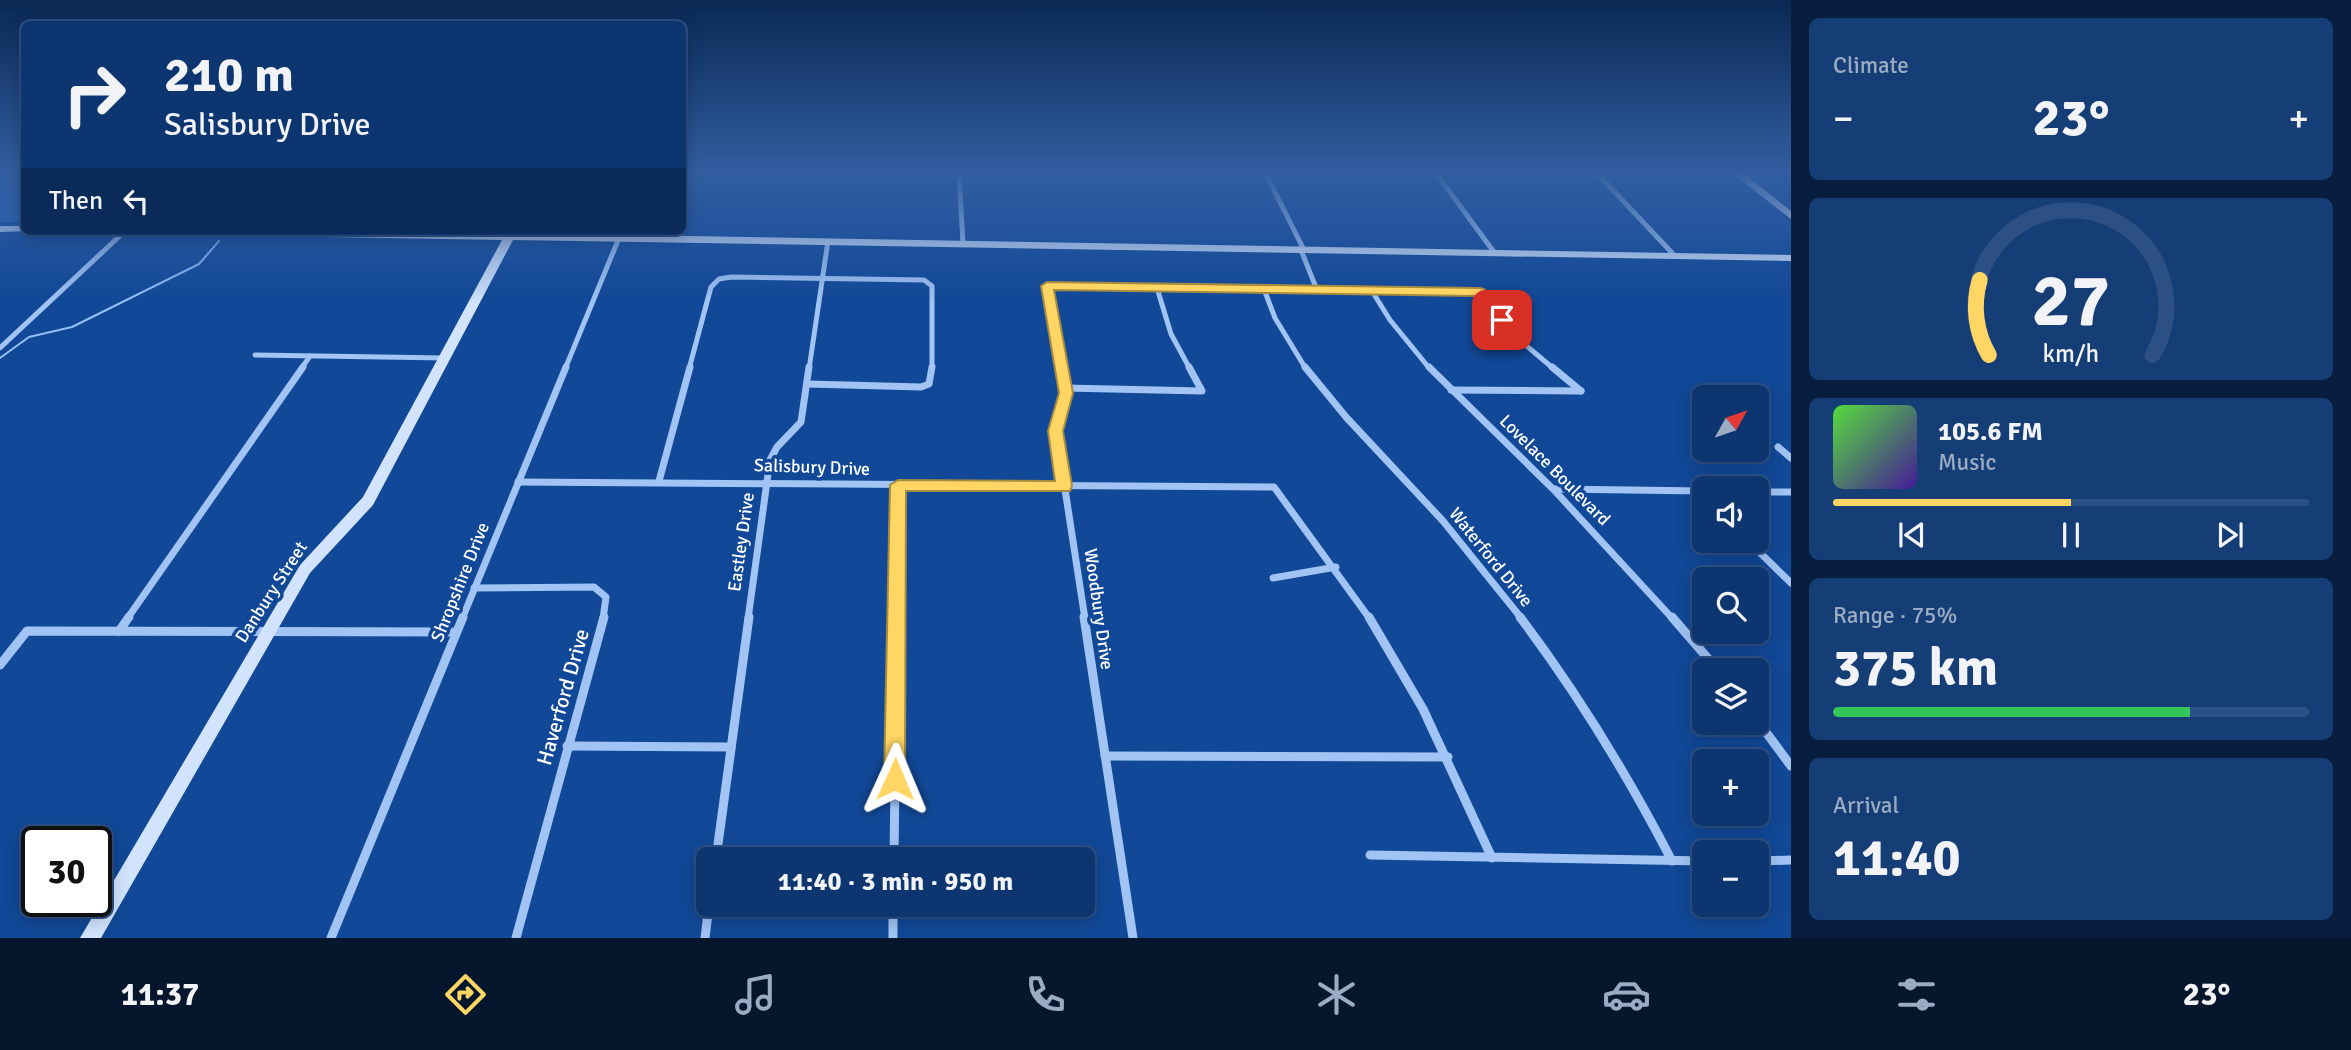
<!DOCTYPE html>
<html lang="en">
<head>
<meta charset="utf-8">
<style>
	body { margin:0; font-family:Signika,sans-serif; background:#163e76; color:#f1f3f6; height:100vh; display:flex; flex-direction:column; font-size:26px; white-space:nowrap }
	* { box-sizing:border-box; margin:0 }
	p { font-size:23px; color:#9aabc3 }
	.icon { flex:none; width:38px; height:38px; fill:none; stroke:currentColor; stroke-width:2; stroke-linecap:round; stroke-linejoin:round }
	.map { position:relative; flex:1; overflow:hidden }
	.side { display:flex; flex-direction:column; gap:18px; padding:18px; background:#071e3e; width:560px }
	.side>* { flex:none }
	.banner { position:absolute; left:21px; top:21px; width:665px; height:214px; border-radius:10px; box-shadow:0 4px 18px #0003,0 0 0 2px #2d5084; background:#0d3671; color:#f1f3f6; overflow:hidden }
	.needle { width:46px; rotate:50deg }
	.buttons { position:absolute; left:1692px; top:385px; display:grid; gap:14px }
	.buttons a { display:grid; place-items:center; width:77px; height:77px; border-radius:10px; background:#0d3671; box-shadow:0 4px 18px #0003,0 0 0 2px #2d5084; font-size:35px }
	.speed { position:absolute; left:21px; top:826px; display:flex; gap:14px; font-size:35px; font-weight:700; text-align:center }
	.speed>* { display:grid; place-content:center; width:91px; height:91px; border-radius:50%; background:#0d3671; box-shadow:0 4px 18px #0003,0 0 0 2px #2d5084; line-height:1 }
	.speed .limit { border:4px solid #111; border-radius:10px; background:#fff; color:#111 }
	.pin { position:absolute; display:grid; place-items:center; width:60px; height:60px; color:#fff; margin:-30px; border-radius:14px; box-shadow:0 4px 10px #0006 }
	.me { position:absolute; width:77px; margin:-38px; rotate:1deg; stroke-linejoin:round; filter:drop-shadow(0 0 5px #0008) }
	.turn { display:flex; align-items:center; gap:24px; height:147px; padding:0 28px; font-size:32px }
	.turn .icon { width:91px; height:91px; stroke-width:2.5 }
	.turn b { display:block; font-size:49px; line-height:60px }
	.then { display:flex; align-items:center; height:66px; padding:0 28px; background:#0003; gap:14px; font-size:26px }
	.big { font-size:52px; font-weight:700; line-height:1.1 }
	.side .tile { flex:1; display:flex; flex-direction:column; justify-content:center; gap:10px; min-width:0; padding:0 24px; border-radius:10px; background:#163e76 }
	.side .dial { align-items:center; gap:0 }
	.dial svg { height:182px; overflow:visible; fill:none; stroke:#2d5084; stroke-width:7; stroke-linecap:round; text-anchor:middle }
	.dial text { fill:#f1f3f6; stroke:none }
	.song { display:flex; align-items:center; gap:21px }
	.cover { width:84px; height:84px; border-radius:10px; background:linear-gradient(135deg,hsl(110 70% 55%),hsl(260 70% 35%)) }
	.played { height:7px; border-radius:4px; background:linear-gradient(90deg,#ffd664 50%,#2d5084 50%) }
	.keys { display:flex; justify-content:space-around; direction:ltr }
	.heat { display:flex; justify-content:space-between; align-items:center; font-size:38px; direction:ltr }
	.charge { height:10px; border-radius:5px; background:linear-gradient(90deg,#34c759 75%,#2d5084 0) }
	.trip { position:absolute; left:696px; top:847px; width:399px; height:70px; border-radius:10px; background:#0d3671; box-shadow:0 4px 18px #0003,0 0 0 2px #2d5084; font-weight:700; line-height:70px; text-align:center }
	.tab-bar { display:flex; height:112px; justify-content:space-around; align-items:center; background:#05162d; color:#9aabc3 }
	.tab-bar .icon { width:49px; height:49px }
	.tab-bar .on { color:#ffd664 }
	.tab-bar b { font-size:32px; color:#f1f3f6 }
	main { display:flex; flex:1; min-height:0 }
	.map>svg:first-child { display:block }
	.green { fill:#2362b7 }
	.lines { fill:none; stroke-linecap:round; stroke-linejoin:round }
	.stream { stroke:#93bff7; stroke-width:2 }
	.street-far2 { stroke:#a1c4f4; stroke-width:5 }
	.street-far1 { stroke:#a1c4f4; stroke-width:7 }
	.street { stroke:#a1c4f4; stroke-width:9 }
	.secondary { fill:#d1e3fd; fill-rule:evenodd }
	.route { fill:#ffd664; stroke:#a68b41; stroke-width:2 }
	.labels { text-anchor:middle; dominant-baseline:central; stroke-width:7; stroke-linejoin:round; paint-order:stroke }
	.street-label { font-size:18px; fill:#fff; stroke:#114897 }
	.near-street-label { font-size:21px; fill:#fff; stroke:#114897 }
</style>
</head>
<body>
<main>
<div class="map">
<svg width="1791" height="938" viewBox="0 0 1791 938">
	<rect width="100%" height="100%" fill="#114897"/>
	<rect class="green" x="0" y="172" width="24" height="50"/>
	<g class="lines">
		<polyline class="stream" points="0,358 29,337 72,327 199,264 219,241"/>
		<g class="street-far2">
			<polyline points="959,172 963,244"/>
			<polyline points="1265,172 1304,250"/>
			<polyline points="1435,172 1494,252"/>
			<polyline points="1596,172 1674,255"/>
			<polyline points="1301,250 1317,290"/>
			<polyline points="1157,288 1171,334 1190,369"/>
			<polyline points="1264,289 1275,318 1306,369"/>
			<polyline points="1372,291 1390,320 1430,369"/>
			<polyline points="0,348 125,231"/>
			<polyline points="255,355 445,358"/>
			<polyline points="301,369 310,356"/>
			<polyline points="565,369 619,238"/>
			<polyline points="689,369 711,287 719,279 731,277 924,280 932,286 932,369"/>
			<polyline points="809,369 828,241"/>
			<polyline points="1062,369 1047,286 1479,292 1522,342 1554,369"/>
		</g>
		<g class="street-far1">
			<polyline points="1061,367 1066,393 1056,431 1085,619"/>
			<polyline points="1305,367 1346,417 1443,521 1522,619"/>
			<polyline points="1429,367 1554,490 1673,619"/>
			<polyline points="1552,367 1581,391"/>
			<polyline points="808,384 921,387 929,384 932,367"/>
			<polyline points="1065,388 1202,391 1189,367"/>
			<polyline points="1451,390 1581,391"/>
			<polyline points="1778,447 1791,458"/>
			<polyline points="659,481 690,367"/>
			<polyline points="518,482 1274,487 1370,619"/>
			<polyline points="1554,489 1704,491"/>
			<polyline points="1695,491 1704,500"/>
			<polyline points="1757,492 1791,492"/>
			<polyline points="1748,541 1791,583"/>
			<polyline points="1273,578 1336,567"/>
			<polyline points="474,588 594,587 606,597 603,619"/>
			<polyline points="127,619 303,367"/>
			<polyline points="462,619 566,367"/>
			<polyline points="748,619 770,460 777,447 801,422 809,367"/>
			<polyline points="897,619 898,485"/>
		</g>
		<g class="street">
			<polyline points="1084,617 1133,938"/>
			<polyline points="1369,617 1423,709 1492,858"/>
			<path d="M1520 617C1578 694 1628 776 1672 861"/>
			<polyline points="1672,617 1718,670"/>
			<polyline points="119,631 129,617"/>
			<polyline points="0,665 27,631 456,632"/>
			<polyline points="1757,720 1791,766"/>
			<polyline points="567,746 731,747"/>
			<polyline points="1105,756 1448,757"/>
			<polyline points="1370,855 1704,861"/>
			<polyline points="716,859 749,617"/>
			<polyline points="894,859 897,617"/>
			<polyline points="1757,861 1791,860"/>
			<polyline points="893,905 893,938"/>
			<polyline points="331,938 463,617"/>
			<polyline points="516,938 604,617"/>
			<polyline points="705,938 709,905"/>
		</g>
		<g class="secondary">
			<polygon points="1731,172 1742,172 1791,211 1791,219"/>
			<polygon points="0,226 24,226 24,231 28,231 0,232"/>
			<polygon points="137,231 510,233 1791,255 1791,261 513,240 373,505 310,573 101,938 80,938 300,565 363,497 502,240 142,234"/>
		</g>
	</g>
	<linearGradient id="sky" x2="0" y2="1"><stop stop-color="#092853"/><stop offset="0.57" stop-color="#325ea1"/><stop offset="1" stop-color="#325ea1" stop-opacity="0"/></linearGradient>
	<rect width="1791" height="303" fill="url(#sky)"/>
	<polygon class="route" points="1047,282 1479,288 1484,289 1508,320 1506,323 1497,323 1476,296 1054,290 1073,393 1063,431 1072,486 1070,491 906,491 905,779 902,786 895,789 887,786 884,779 890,485 898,480 1055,481 1048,431 1059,393 1041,286"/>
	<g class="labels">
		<g class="street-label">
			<text transform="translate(812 467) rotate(2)">Salisbury Drive</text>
			<text transform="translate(1555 470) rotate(45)">Lovelace Boulevard</text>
			<text transform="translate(741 542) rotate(-82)">Eastley Drive</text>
			<text transform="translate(1491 557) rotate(51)">Waterford Drive</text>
			<text transform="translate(460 582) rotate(-68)">Shropshire Drive</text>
			<text transform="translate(271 592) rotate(-57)">Danbury Street</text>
			<text transform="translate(1099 609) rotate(82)">Woodbury Drive</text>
		</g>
		<g class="near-street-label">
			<text transform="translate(563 697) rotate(-74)">Haverford Drive</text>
		</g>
	</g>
</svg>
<div class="buttons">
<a><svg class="needle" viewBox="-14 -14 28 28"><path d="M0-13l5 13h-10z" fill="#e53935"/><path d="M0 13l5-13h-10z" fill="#9aabc3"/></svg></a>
<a><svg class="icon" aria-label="sound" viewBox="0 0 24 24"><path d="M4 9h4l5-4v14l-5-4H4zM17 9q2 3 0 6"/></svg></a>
<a><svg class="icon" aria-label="search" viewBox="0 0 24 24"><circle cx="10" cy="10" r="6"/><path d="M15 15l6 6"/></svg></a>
<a><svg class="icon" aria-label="layers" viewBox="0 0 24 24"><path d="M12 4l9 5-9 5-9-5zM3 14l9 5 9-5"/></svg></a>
<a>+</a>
<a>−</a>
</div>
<div class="speed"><div class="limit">30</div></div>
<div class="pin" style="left:1502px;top:320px;background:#d93025"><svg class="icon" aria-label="arrive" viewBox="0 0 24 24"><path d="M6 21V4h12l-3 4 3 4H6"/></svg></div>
<svg class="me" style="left:895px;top:779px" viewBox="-20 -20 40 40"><path d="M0-17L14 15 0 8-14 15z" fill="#ffd664" stroke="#fff" stroke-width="4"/></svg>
<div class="trip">11:40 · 3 min · 950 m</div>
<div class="banner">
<div class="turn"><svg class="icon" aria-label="right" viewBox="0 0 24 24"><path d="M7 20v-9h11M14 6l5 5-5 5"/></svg><div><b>210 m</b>Salisbury Drive</div></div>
<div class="then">Then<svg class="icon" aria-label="left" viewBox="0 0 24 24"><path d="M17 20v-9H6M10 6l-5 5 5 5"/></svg></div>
</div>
</div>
<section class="side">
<div class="tile"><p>Climate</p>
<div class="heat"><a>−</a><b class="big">23°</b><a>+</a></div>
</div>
<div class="tile dial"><svg viewBox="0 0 100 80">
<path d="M14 69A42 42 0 1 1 86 69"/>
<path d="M14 69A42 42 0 0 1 10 36" stroke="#ffd664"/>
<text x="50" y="56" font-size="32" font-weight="700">27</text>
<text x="50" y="72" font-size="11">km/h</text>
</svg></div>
<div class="tile">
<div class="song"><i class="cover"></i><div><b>105.6 FM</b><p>Music</p></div></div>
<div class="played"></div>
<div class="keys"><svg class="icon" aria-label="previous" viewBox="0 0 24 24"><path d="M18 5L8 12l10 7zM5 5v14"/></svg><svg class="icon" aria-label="pause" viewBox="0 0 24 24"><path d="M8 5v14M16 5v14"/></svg><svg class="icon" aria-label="next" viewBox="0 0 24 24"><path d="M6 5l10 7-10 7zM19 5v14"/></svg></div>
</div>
<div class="tile"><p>Range · 75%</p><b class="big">375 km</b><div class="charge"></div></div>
<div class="tile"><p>Arrival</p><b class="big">11:40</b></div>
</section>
</main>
<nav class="tab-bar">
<b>11:37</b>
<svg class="icon on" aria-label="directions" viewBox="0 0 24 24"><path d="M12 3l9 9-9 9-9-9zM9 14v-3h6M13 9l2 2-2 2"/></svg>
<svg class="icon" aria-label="music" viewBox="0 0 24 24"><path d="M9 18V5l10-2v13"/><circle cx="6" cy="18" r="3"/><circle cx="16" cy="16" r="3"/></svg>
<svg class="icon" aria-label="phone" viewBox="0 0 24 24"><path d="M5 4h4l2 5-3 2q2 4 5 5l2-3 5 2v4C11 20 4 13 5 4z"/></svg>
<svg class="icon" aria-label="climate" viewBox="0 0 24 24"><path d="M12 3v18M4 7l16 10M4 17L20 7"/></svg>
<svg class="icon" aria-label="car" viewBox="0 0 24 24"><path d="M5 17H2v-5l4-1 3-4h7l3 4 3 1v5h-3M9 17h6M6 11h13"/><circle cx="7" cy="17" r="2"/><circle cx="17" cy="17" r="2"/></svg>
<svg class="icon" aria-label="filters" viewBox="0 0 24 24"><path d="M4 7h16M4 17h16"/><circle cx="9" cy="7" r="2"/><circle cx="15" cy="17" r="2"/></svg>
<b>23°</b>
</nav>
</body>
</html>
